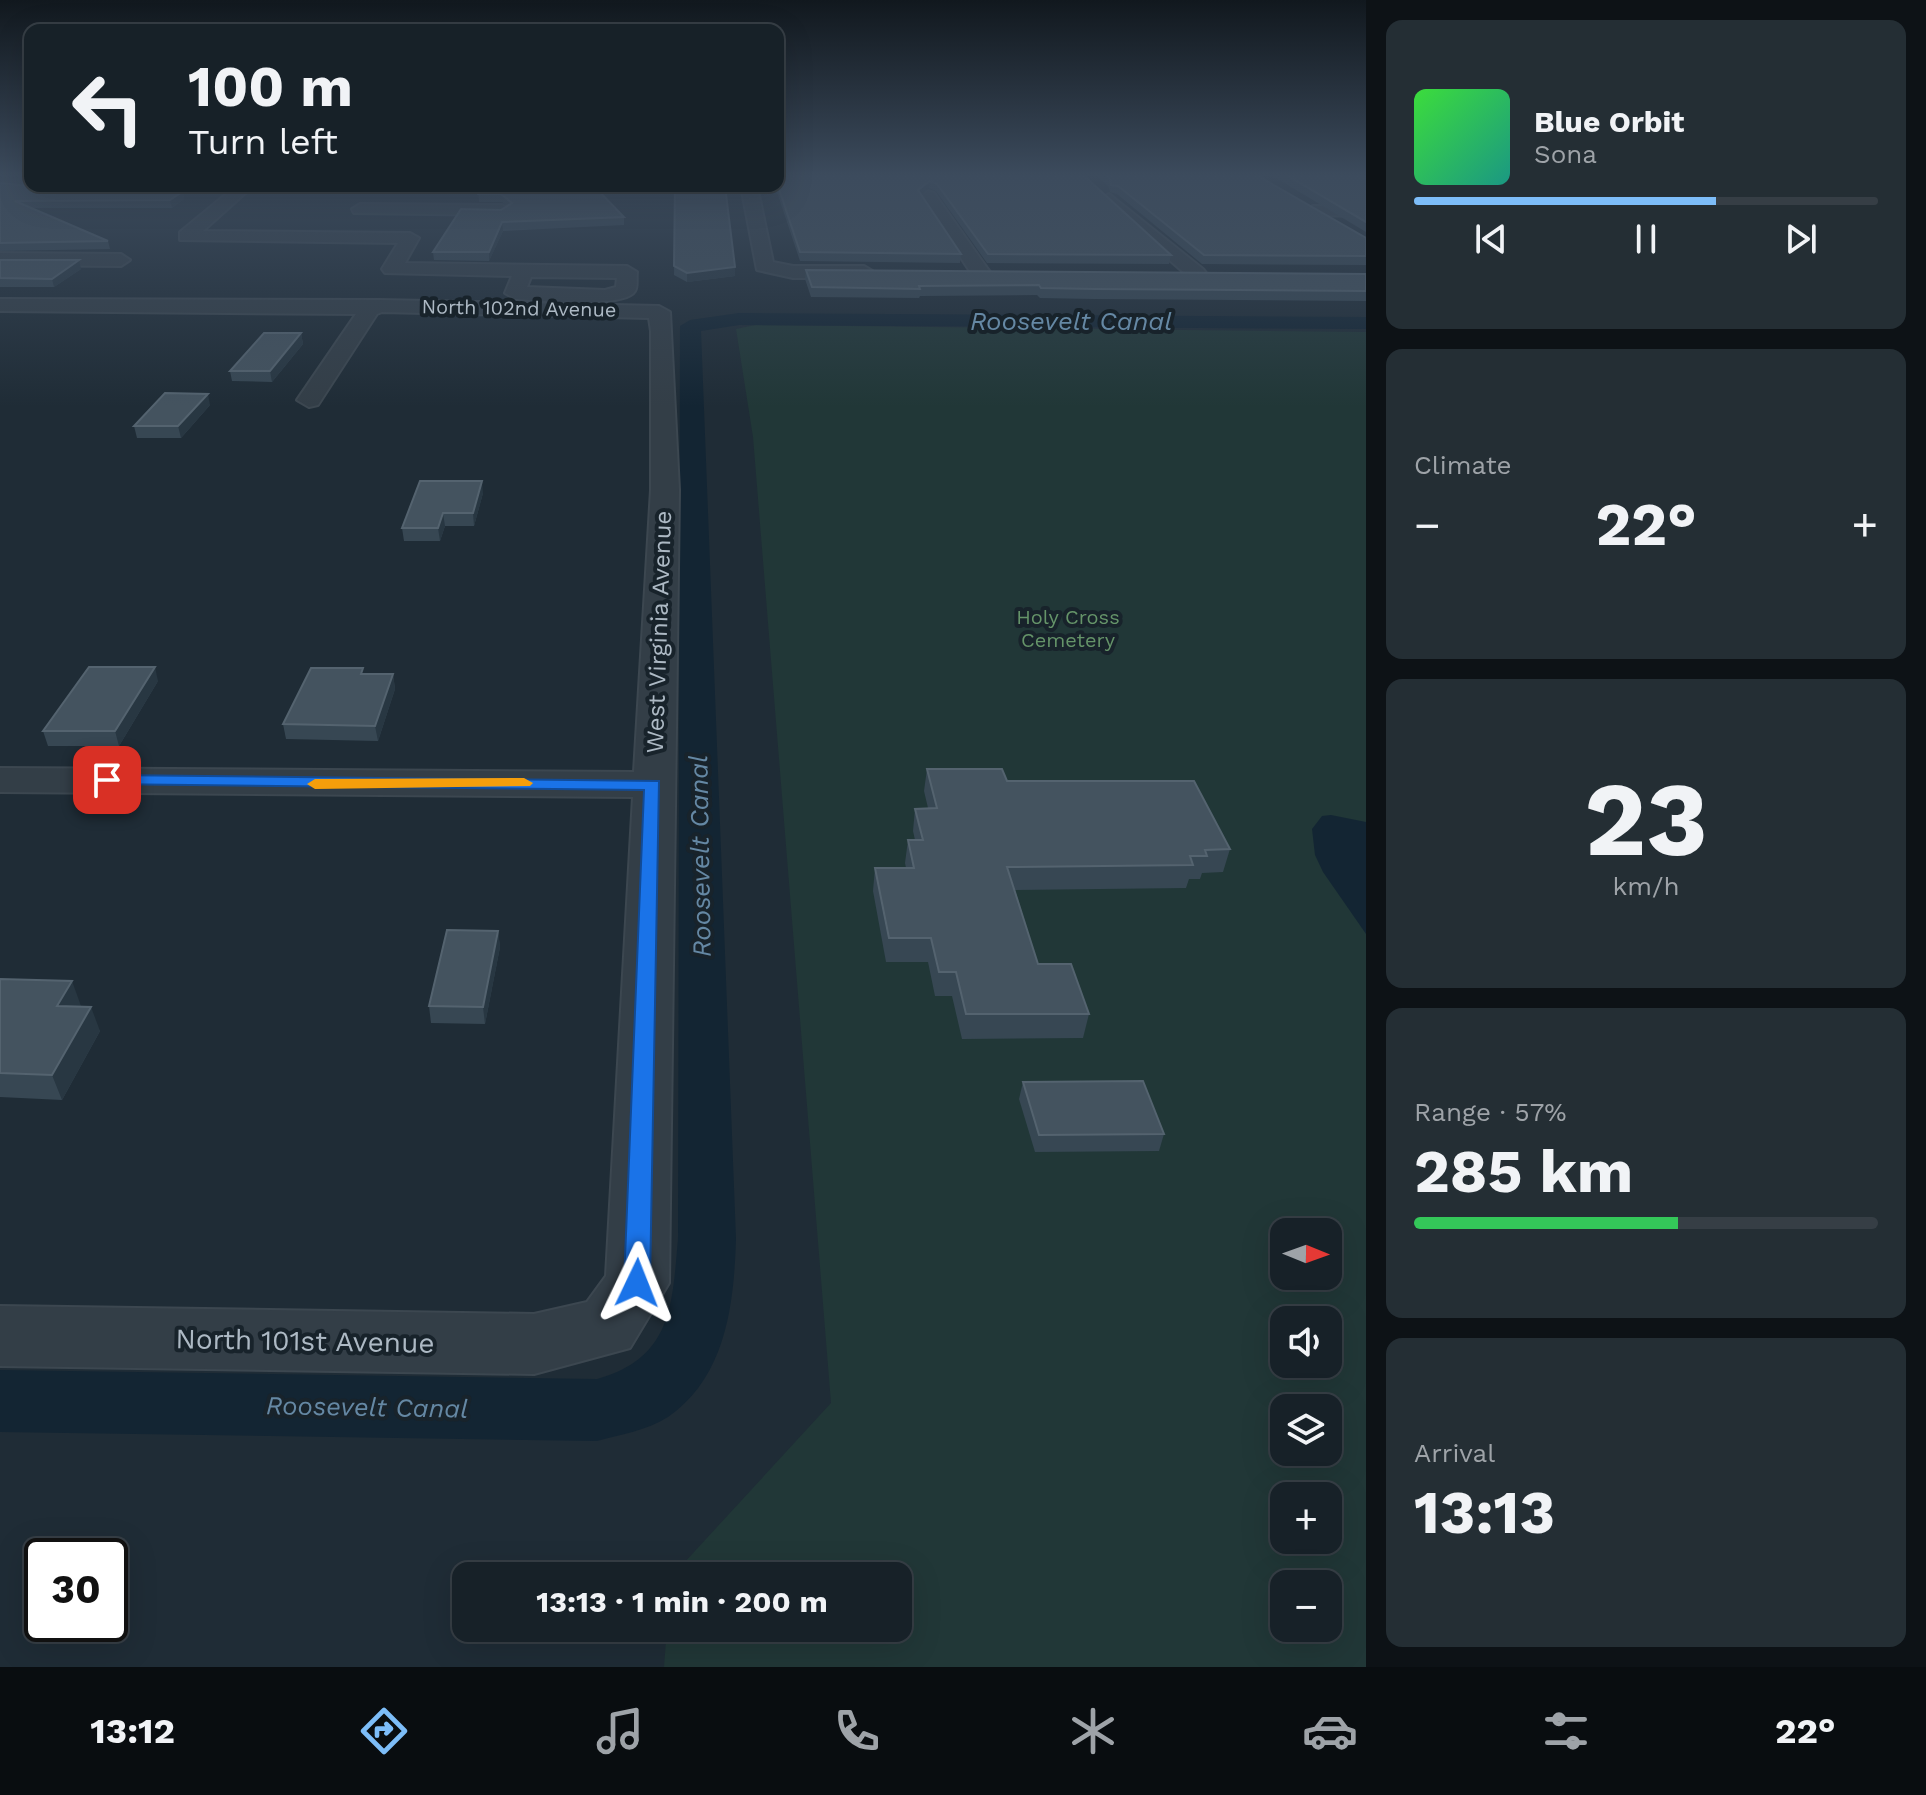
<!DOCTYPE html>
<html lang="en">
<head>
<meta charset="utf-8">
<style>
	body { margin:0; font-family:"Work Sans",sans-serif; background:#242e34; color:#f1f3f6; height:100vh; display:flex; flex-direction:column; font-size:30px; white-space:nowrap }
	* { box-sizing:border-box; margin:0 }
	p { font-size:26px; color:#9ea3a8 }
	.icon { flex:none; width:44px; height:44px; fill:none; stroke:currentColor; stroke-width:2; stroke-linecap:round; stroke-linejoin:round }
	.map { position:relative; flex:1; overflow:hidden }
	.drawer { display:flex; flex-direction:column; gap:20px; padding:20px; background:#0d1216; width:560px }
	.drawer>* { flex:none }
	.top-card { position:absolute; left:24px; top:24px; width:760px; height:168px; border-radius:16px; box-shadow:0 8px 32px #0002,0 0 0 2px #363e45; background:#172128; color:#f1f3f6; overflow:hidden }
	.needle { width:52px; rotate:91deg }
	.controls { position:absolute; left:1270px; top:1218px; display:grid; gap:16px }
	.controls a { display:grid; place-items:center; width:72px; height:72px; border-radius:16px; background:#172128; box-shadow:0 8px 32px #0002,0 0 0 2px #363e45; font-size:40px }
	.speed { position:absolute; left:24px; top:1538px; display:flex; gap:16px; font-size:40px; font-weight:700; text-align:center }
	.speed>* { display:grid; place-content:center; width:104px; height:104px; border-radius:50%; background:#172128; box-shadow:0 8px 32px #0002,0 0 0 2px #363e45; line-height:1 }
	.speed .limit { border:4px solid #111; border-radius:12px; background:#fff; color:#111 }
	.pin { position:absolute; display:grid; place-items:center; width:68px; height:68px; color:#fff; margin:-34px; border-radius:16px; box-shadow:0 4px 12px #0006 }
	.me { position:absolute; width:88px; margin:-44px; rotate:2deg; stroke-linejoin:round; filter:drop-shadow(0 0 6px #0008) }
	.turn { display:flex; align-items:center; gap:28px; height:168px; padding:0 32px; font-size:36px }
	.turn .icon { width:104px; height:104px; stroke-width:2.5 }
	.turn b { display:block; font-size:56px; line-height:68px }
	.big { font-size:60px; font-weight:700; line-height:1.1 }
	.drawer .widget { flex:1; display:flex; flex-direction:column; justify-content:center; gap:12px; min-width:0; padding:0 28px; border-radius:16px; background:#242e34 }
	.drawer .dial { align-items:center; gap:0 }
	.dial b { font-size:104px; line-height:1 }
	.song { display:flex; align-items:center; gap:24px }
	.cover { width:96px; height:96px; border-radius:12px; background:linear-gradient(135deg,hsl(120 70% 55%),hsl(170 70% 35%)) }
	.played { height:8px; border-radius:4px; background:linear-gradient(90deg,#7dbdf8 65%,#363e45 65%) }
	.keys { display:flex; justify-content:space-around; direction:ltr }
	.heat { display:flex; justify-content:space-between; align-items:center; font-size:44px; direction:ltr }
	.charge { height:12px; border-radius:6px; background:linear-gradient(90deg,#34c759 57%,#363e45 0) }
	.trip { position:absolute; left:452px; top:1562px; width:460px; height:80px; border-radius:16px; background:#172128; box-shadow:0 8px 32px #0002,0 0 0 2px #363e45; font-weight:700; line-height:80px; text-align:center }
	.tabs { display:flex; height:128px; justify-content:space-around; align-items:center; background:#090d10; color:#9ea3a8 }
	.tabs .icon { width:56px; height:56px }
	.tabs .selected { color:#7dbdf8 }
	.tabs b { font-size:36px; color:#f1f3f6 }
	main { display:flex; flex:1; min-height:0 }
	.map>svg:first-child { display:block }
	.green { fill:#213737; fill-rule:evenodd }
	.water { fill:#132533 }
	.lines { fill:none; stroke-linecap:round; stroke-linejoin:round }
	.canal { fill:#132533; fill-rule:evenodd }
	.minor-casing { stroke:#3c4750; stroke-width:4 }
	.minor { fill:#333e47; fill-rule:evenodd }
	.wall { fill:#374753 }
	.shaded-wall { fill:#283742 }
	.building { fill:#44535f; stroke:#54636f; stroke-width:2 }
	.route { fill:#1a73e8; stroke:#114b97; stroke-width:2 }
	.slow { fill:#f59e0b }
	.labels { text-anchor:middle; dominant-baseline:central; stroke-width:8; stroke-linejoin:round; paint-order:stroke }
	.far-street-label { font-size:20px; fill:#adb9c4; stroke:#18232b }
	.far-park-label { font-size:20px; fill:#659469; stroke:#18232b }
	.street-label { font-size:24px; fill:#adb9c4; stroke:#18232b }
	.water-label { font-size:26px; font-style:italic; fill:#6588a4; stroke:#18232b }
	.near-street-label { font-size:28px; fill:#adb9c4; stroke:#18232b }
</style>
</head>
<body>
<main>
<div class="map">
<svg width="1366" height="1667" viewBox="0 0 1366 1667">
	<rect width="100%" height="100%" fill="#1f2c36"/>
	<path class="green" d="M755 325 1366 332V1667H664L667 1628H898V1576H672L831 1403 753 437 736 329ZM1284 1232H1328V1276H1284ZM1284 1320H1328V1364H1284ZM1284 1408H1328V1452H1284ZM1284 1496H1328V1540H1284ZM1284 1584H1328V1628H1284Z"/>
	<polygon class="water" points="1331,815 1366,822 1366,934 1323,872 1315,855 1312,829 1322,816"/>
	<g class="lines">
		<path class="canal" d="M739 313 1366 317V329L739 325 701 331 736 1239C734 1304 726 1377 668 1417 648 1430 619 1435 597 1441L0 1432V1370L597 1379C672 1358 672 1306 678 1239L680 326 690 320Z"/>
		<defs>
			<g id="minor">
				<polygon points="0,180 30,180 30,186 37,186 30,190 0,190"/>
				<path d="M236 186H253L203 231 410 233 419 238 405 263 627 266 637 272C636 277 638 287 635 291 625 309 536 300 515 299L505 293 512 276 385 273 382 269 398 243 180 240V232ZM531 277 617 278 616 287 605 290 527 287Z"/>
				<polygon points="741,186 757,186 773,262 793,266 864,266 874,272 864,278 793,278 757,270"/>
				<polygon points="928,191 934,193 987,268 990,272 987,276 973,276 920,196"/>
				<polygon points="1109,194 1203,269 1206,273 1203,277 1189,277 1103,202 1101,199"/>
				<polygon points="360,204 502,205 510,210 502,215 354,213 352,209"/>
				<polygon points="1313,206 1366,206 1366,216 1307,215 1305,211"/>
				<polygon points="0,253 121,254 130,260 121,266 0,265"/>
				<polygon points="0,299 380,300 659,306 670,312 679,490 669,1283 630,1348 534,1374 0,1366 0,1306 534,1314 587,1302 606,1276 633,797 0,792 0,768 634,772 651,490 651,331 649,318 382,312 377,314 318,405 309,407 297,400 356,314 0,311"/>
			</g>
		</defs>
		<use href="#minor" class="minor-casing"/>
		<use href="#minor" class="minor"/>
	</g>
	<g class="wall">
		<rect x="0" y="173" width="30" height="4"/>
		<polygon points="1081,173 1171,255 1169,264 987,263 936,191 929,188 921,194 961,254 960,263 800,261 775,186"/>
		<polygon points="1094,173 1253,173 1366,238 1366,265 1202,264 1117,194 1110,192 1109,187"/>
		<polygon points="1268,173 1366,173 1366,232"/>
		<polygon points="0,183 184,199 172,208 32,208 108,241 110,249 0,251"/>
		<polygon points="478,186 624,217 624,225 503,231 489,261 434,260 433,252 507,206 502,202 479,202"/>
		<polygon points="675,186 735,276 687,282 674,275"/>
		<polygon points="0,260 81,269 54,287 0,287"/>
		<polygon points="806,270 1366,274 1366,301 1094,299 1040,298 1037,295 920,296 919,298 811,297 805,279"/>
		<polygon points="301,333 303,344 272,382 232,381 230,371"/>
		<polygon points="210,405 181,438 137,438 134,426"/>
		<polygon points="483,493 474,526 445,526 440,541 404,541 402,528"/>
		<polygon points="364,674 393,674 395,689 378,741 286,739 283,724"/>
		<polygon points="158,681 119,746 48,746 43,731"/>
		<polygon points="927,769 1007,781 1230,849 1223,872 1202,873 1200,879 1189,879 1186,888 1015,890 1038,964 1089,1014 1083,1038 962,1039 952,996 935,996 928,962 886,962 873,891 875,868 906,868 905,863 908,840 915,840 913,831 915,809 928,808 924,791"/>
		<polygon points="498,931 500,947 485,1024 431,1023 429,1006"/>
		<polygon points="0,979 81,1006 80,1007 100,1031 62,1100 0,1097"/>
		<polygon points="1023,1082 1164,1134 1159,1151 1035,1152 1019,1099"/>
	</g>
	<g class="shaded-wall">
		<polygon points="930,181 929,188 918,198 918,190"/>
		<polygon points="182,186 184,186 184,199 172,208 170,200"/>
		<polygon points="502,222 503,231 489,261 489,252"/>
		<polygon points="79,260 81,269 54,287 52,279"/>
		<polygon points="735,267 735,276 687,282 687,273"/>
		<polygon points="301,333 303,344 272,382 270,371"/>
		<polygon points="208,394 210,405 181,438 178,426"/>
		<polygon points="482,481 483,493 474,526 473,513"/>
		<polygon points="443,513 445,526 440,541 438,528"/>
		<polygon points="155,667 158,681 119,746 115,731"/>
		<polygon points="393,674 395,689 378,741 375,726"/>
		<polygon points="498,931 500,947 485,1024 483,1007"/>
		<polygon points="72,981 81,1006 67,1031 57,1006"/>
		<polygon points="91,1007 100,1031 62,1100 52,1075"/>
	</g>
	<g class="building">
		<polygon points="778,173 1081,173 1171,255 988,254 937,184 930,181 918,190 961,254 800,252 778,186"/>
		<polygon points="1104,173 1253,173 1366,238 1366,256 1204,255 1118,186 1111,185 1110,179"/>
		<polygon points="1283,173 1366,173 1366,222"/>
		<polygon points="0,183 28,186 30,184 30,186 182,186 182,192 170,200 15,201 108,241 0,243"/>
		<polygon points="478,186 594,186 624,217 502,222 489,252 433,252 461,209 501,210 512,203 501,194 478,194"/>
		<polygon points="675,186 725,186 735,267 687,273 674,266"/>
		<polygon points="0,260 79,260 52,279 0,278"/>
		<polygon points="806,270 1366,274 1366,291 1096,289 1041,288 1039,285 919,286 920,289 812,287"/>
		<polygon points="264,333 301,333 270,371 230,371"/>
		<polygon points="165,393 208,394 178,426 134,426"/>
		<polygon points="420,481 482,481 473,513 443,513 438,528 402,528"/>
		<polygon points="89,667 155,667 115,731 43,731"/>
		<polygon points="311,668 363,668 361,674 393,674 375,726 283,724"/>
		<polygon points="927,769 1002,769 1007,781 1194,781 1230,849 1205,850 1207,856 1190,856 1193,865 1007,867 1038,964 1071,964 1089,1014 966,1014 956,972 939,972 931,938 889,938 875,868 914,868 908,840 923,840 915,809 937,808"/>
		<polygon points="447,930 498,931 483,1007 429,1006"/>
		<polygon points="0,979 72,981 57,1006 91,1007 52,1075 0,1073"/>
		<polygon points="1143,1081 1164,1134 1039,1135 1023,1082"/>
	</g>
	<linearGradient id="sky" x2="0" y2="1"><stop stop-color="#11181e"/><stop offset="0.43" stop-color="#3c4b5d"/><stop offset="1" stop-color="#3c4b5d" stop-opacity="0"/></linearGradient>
	<rect width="1366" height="407" fill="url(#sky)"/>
	<polygon class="route" points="107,775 659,781 650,1283 646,1291 637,1294 627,1291 624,1283 644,790 101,784 98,780"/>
	<polygon class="slow" points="524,778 533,783 530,786 315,789 307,784 315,779"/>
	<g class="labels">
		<g class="far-street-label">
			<text transform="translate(519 308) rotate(1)">North 102nd Avenue</text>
		</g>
		<g class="far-park-label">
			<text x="1068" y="617">Holy Cross<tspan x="1068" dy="23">Cemetery</tspan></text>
		</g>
		<g class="street-label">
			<text transform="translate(659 632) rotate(-88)">West Virginia Avenue</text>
		</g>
		<g class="water-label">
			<text x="1071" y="321">Roosevelt Canal</text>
			<text transform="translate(700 856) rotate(-91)">Roosevelt Canal</text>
			<text transform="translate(367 1407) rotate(1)">Roosevelt Canal</text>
		</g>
		<g class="near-street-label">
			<text transform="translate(305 1341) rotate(1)">North 101st Avenue</text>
		</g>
	</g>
</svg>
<div class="controls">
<a><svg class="needle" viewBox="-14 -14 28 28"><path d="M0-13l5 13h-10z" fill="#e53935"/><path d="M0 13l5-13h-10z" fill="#9ea3a8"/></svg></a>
<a><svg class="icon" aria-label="sound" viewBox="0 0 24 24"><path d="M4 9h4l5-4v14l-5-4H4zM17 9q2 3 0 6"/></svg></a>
<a><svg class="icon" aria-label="layers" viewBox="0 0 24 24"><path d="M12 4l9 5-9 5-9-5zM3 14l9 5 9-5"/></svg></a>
<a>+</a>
<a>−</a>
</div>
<div class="speed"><div class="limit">30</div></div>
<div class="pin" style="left:107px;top:780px;background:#d93025"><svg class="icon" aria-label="arrive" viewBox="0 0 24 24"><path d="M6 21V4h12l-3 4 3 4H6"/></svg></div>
<svg class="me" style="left:637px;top:1283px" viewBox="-20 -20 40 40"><path d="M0-17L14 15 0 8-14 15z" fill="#1a73e8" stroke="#fff" stroke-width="4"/></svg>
<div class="trip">13:13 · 1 min · 200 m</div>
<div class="top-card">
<div class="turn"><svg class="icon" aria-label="left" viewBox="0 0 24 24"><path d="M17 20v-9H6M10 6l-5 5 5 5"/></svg><div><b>100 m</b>Turn left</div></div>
</div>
</div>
<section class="drawer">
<div class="widget">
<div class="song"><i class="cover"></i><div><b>Blue Orbit</b><p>Sona</p></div></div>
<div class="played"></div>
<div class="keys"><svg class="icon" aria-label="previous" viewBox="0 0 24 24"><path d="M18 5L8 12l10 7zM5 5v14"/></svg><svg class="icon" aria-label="pause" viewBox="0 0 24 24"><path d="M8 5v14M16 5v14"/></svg><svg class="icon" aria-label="next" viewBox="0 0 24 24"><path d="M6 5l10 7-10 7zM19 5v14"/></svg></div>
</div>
<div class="widget"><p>Climate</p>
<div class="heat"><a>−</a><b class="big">22°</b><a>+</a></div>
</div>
<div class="widget dial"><b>23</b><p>km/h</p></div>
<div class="widget"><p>Range · 57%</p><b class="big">285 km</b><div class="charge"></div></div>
<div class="widget"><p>Arrival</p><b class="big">13:13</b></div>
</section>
</main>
<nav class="tabs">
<b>13:12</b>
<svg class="icon selected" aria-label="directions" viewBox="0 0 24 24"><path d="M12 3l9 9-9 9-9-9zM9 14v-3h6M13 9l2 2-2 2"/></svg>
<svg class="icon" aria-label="music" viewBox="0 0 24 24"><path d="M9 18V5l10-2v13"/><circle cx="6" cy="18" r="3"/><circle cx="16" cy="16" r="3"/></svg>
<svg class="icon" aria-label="phone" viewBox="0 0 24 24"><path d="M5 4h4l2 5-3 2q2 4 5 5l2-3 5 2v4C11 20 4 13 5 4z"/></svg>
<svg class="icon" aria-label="climate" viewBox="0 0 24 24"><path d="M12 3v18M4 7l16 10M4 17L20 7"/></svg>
<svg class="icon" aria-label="car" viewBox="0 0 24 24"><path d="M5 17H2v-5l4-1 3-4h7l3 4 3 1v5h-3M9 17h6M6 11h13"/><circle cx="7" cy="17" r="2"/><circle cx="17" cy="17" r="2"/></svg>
<svg class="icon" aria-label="filters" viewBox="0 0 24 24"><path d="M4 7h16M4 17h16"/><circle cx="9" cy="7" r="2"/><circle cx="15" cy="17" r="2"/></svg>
<b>22°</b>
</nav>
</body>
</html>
